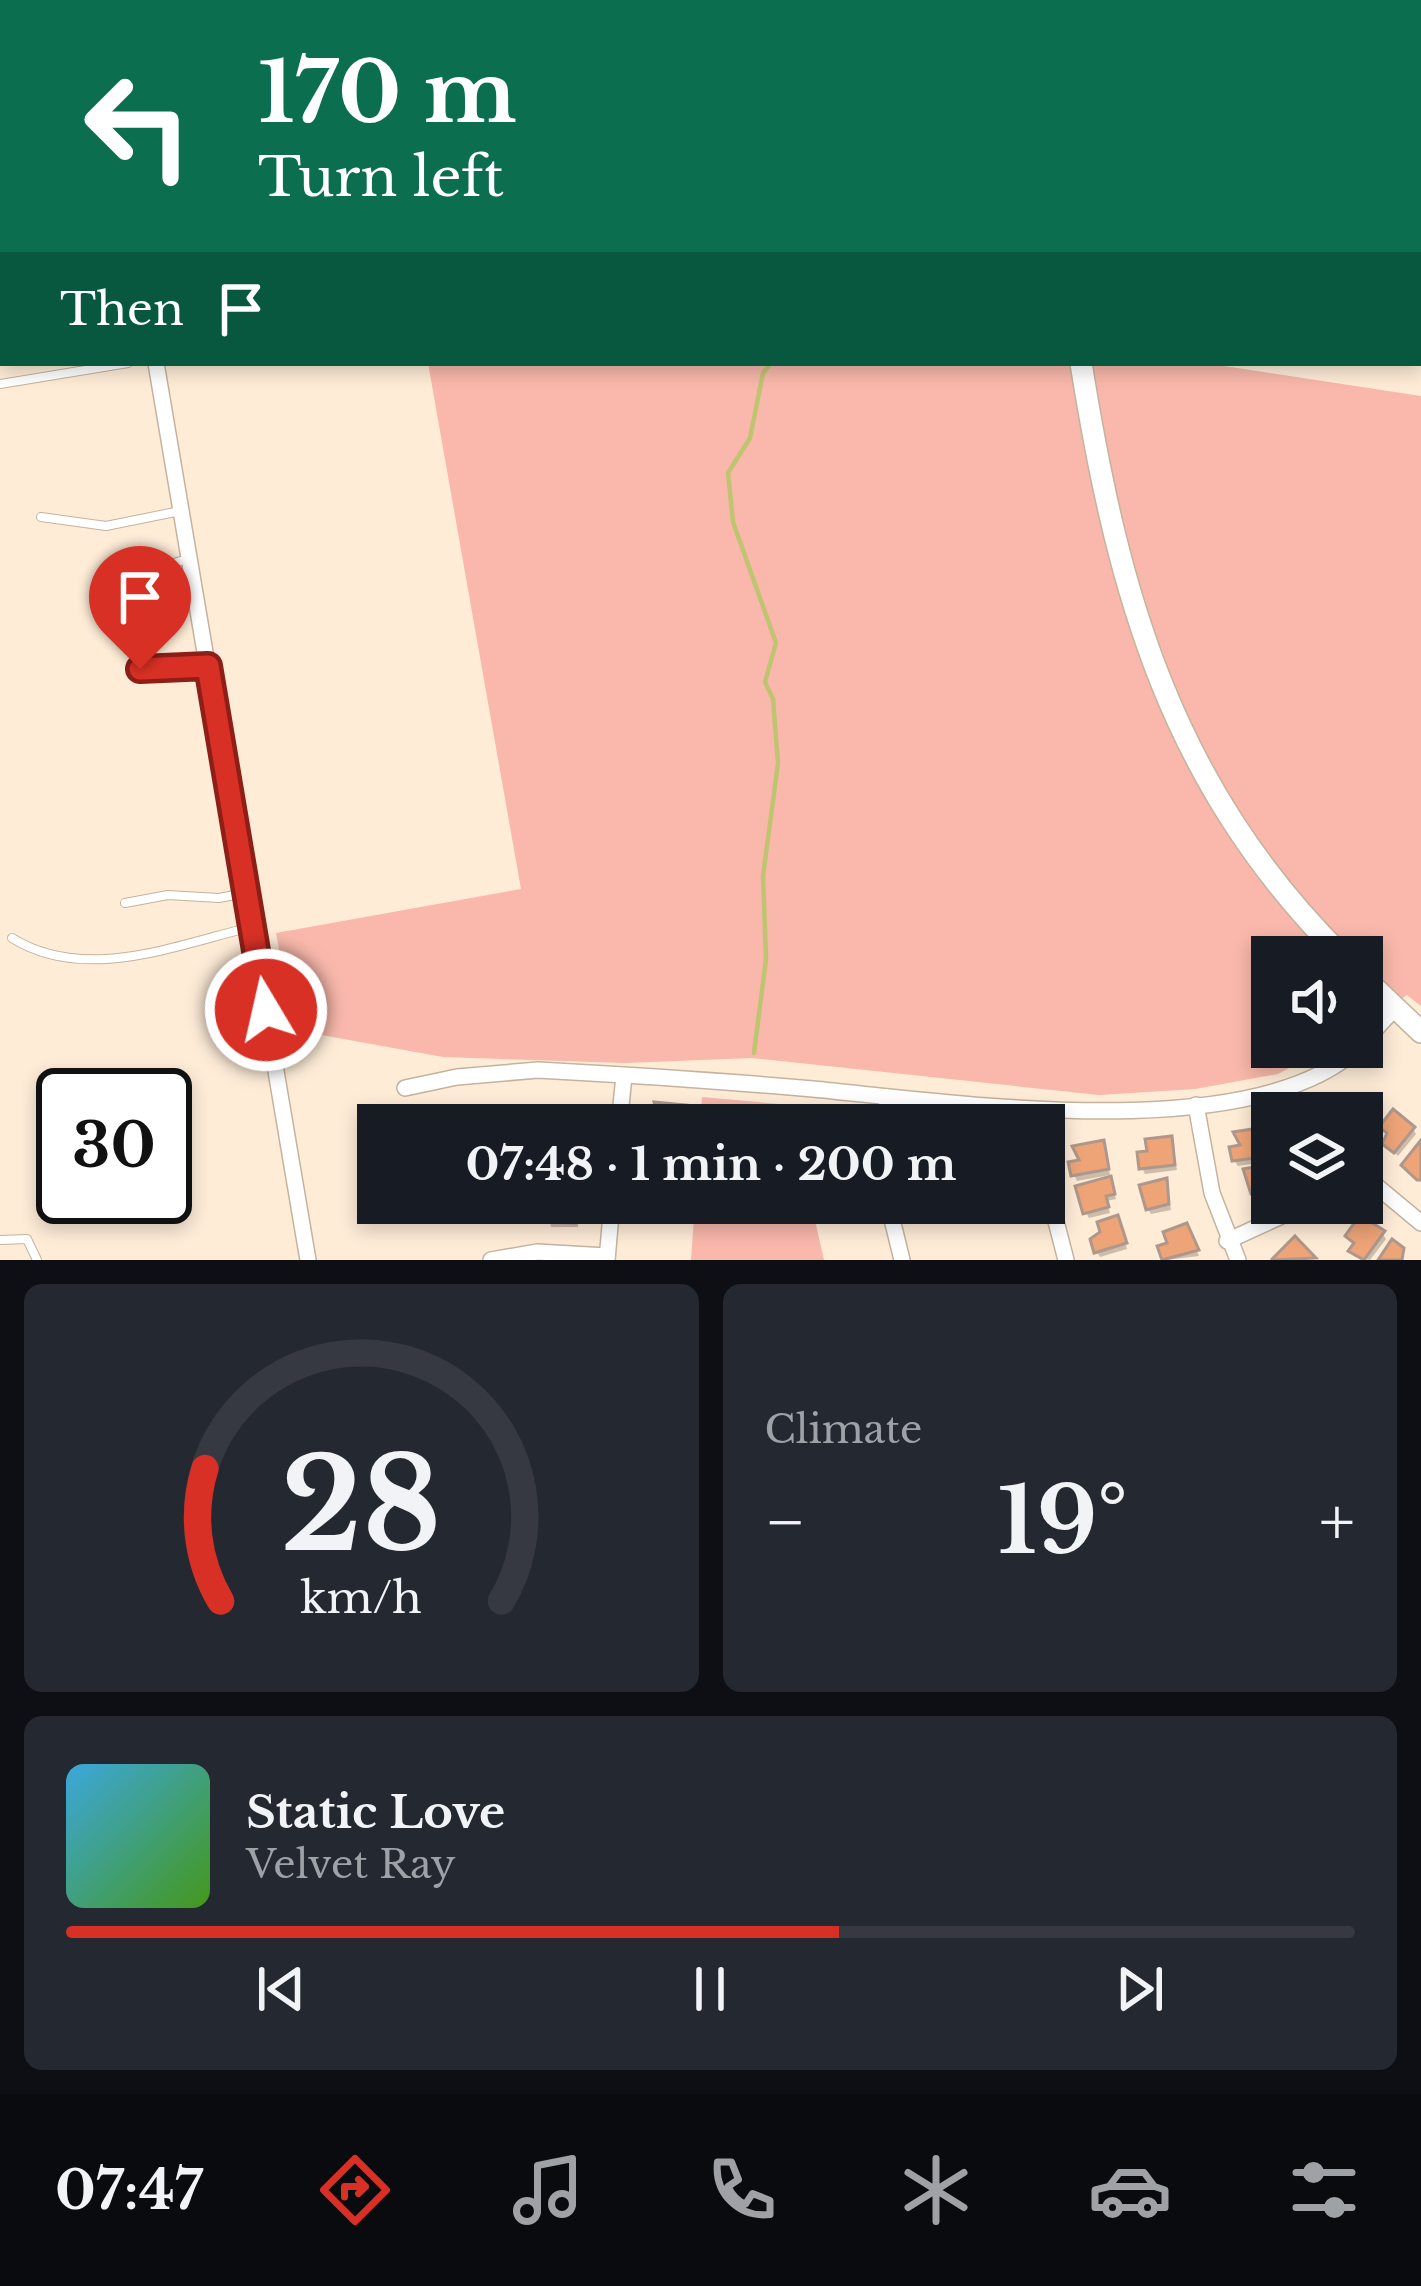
<!DOCTYPE html>
<html lang="en">
<head>
<meta charset="utf-8">
<style>
	body { margin:0; font-family:"Libre Baskerville",serif; background:#242831; color:#f1f3f6; height:100vh; display:flex; flex-direction:column; font-size:45px; white-space:nowrap }
	* { box-sizing:border-box; margin:0 }
	p { font-size:39px; color:#9ea1a6 }
	.icon { flex:none; width:66px; height:66px; fill:none; stroke:currentColor; stroke-width:2; stroke-linecap:round; stroke-linejoin:round }
	.map { position:relative; height:1260px; overflow:hidden }
	.sheet { display:flex; flex-direction:column; gap:24px; padding:24px; background:#0d0f14; flex:1 }
	.sheet>* { flex:none }
	.hud { position:absolute; left:0px; top:0px; width:1422px; height:366px; box-shadow:0 6px 18px #0003; background:#0b6e4f; color:#fff; overflow:hidden }
	.controls { position:absolute; left:1251px; top:936px; display:grid; gap:24px }
	.controls a { display:grid; place-items:center; width:132px; height:132px; border-radius:0px; background:#171b24; box-shadow:0 6px 18px #0003; font-size:60px }
	.speed { position:absolute; left:36px; top:1068px; display:flex; gap:24px; font-size:60px; font-weight:700; text-align:center }
	.speed>* { display:grid; place-content:center; width:156px; height:156px; border-radius:50%; background:#171b24; box-shadow:0 6px 18px #0003; line-height:1 }
	.speed .limit { border:6px solid #111; border-radius:18px; background:#fff; color:#111 }
	.pin { position:absolute; display:grid; place-items:center; width:102px; height:102px; color:#fff; margin:-123px -51px; border-radius:50% 50% 50% 0; rotate:-45deg; box-shadow:0 0 12px #0007 }
	.pin .icon { rotate:45deg }
	.me { position:absolute; width:132px; margin:-66px; rotate:351deg; stroke-linejoin:round; filter:drop-shadow(0 0 9px #0008) }
	.turn { display:flex; align-items:center; gap:42px; height:252px; padding:0 60px; font-size:54px }
	.turn .icon { width:156px; height:156px; stroke-width:2.5 }
	.turn b { display:block; font-size:84px; line-height:102px }
	.then { display:flex; align-items:center; height:114px; padding:0 60px; background:#0003; gap:24px; font-size:45px }
	.big { font-size:90px; font-weight:700; line-height:1.1 }
	.sheet .card { flex:1; display:flex; flex-direction:column; justify-content:center; gap:18px; min-width:0; padding:0 42px; border-radius:18px; background:#242831 }
	.sheet .dial { align-items:center; gap:0 }
	.dial svg { height:312px; overflow:visible; fill:none; stroke:#363941; stroke-width:7; stroke-linecap:round; text-anchor:middle }
	.dial text { fill:#f1f3f6; stroke:none }
	.song { display:flex; align-items:center; gap:36px }
	.cover { width:144px; height:144px; border-radius:18px; background:linear-gradient(135deg,hsl(200 70% 55%),hsl(100 70% 35%)) }
	.played { height:12px; border-radius:6px; background:linear-gradient(90deg,#d93025 60%,#363941 60%) }
	.keys { display:flex; justify-content:space-around; direction:ltr }
	.heat { display:flex; justify-content:space-between; align-items:center; font-size:66px; direction:ltr }
	.sheet .tiles { flex:1; display:grid; gap:24px; grid-template-columns:1fr 1fr }
	.card:last-child { grid-column:span 2 }
	.trip { position:absolute; left:357px; top:1104px; width:708px; height:120px; border-radius:0px; background:#171b24; box-shadow:0 6px 18px #0003; font-weight:700; line-height:120px; text-align:center }
	.menu { display:flex; height:192px; justify-content:space-around; align-items:center; background:#090b0e; color:#9ea1a6 }
	.menu .icon { width:84px; height:84px }
	.menu .active { color:#d93025 }
	.menu b { font-size:54px; color:#f1f3f6 }
	.map>svg:first-child { display:block }
	.green { fill:#f9b8ab }
	.shadow { fill:#0003 }
	.lines { fill:none; stroke-linecap:round; stroke-linejoin:round }
	.stream { stroke:#c0c471; stroke-width:4.5 }
	.canal { stroke:#c0c471; stroke-width:15 }
	.building { fill:#eea477; stroke:#af988b; stroke-width:3 }
	.lane-casing { stroke:#c3b39f; stroke-width:10 }
	.street-casing { stroke:#c3b39f; stroke-width:18 }
	.secondary-casing { stroke:#c3b39f; stroke-width:24 }
	.lane { stroke:#fff; stroke-width:8 }
	.street { stroke:#fff; stroke-width:15 }
	.secondary { stroke:#fff; stroke-width:21 }
	.route-casing { stroke:#8d1f18; stroke-width:30 }
	.route { stroke:#d93025; stroke-width:21 }
</style>
</head>
<body>
<div class="map">
<svg width="1421" height="1260" viewBox="0 0 1421 1260">
	<rect width="100%" height="100%" fill="#feecd7"/>
	<g class="green">
		<polygon points="428,363 1204,363 1421,396 1421,1006 1407,995 1362,1025 1362,957 1272,957 1272,1047 1328,1047 1278,1074 1195,1089 1099,1095 752,1058 625,1063 443,1057 294,1030 276,933 521,889"/>
		<polygon points="702,1097 813,1107 811,1125 700,1125"/>
		<polygon points="695,1203 811,1203 824,1260 691,1260"/>
	</g>
	<g class="shadow">
		<polygon points="311,0 337,0 337,3 312,3"/>
		<polygon points="1419,27 1421,30 1419,67"/>
		<polygon points="1383,1127 1413,1129 1416,1134 1398,1156 1386,1144 1389,1135"/>
		<polygon points="1264,1130 1271,1161 1238,1166 1234,1160"/>
		<polygon points="1171,1139 1177,1170 1145,1174 1142,1168 1150,1154"/>
		<polygon points="1105,1149 1110,1175 1077,1181 1074,1175 1083,1162"/>
		<polygon points="1272,1171 1272,1196 1257,1198 1254,1193"/>
		<polygon points="1166,1181 1171,1210 1151,1214 1148,1209"/>
		<polygon points="1112,1185 1116,1199 1107,1201 1110,1213 1089,1218 1086,1212"/>
		<polygon points="546,1203 577,1203 578,1227 551,1227"/>
		<polygon points="1120,1224 1127,1249 1100,1257 1097,1252"/>
		<polygon points="1189,1231 1199,1256 1166,1260 1161,1248"/>
		<polygon points="1382,1233 1386,1239 1370,1260 1355,1257 1356,1245 1348,1236"/>
	</g>
	<g class="lines">
		<g class="stream">
			<polyline points="849,3 850,0"/>
			<polyline points="754,1053 766,959 763,876 778,763 773,699 765,682 776,643 733,522 728,473 750,438 763,373 771,363"/>
		</g>
		<g class="canal">
			<polyline points="0,296 3,296"/>
			<polyline points="1419,333 1421,333"/>
		</g>
	</g>
	<g class="building">
		<polygon points="429,0 606,0 606,3 430,3"/>
		<polygon points="1090,0 1151,0 1152,3 1089,3"/>
		<rect x="0" y="82" width="3" height="106"/>
		<polygon points="654,1102 687,1105 686,1125 646,1125 647,1117 658,1118"/>
		<polygon points="1345,1103 1349,1113 1322,1113"/>
		<polygon points="1393,1109 1415,1127 1394,1153 1382,1144 1387,1133 1379,1127"/>
		<polygon points="1266,1127 1270,1156 1232,1161 1229,1147 1240,1145 1233,1132"/>
		<polygon points="1172,1136 1175,1165 1139,1169 1137,1152 1147,1151 1145,1139"/>
		<polygon points="1104,1140 1109,1169 1071,1176 1068,1162 1079,1160 1072,1146"/>
		<polygon points="1421,1140 1421,1180 1417,1180 1401,1165"/>
		<polygon points="1272,1164 1272,1191 1251,1194 1243,1169"/>
		<polygon points="1111,1176 1115,1194 1106,1196 1109,1207 1083,1214 1075,1186"/>
		<polygon points="1167,1178 1169,1204 1146,1210 1139,1185"/>
		<polygon points="543,1203 576,1203 576,1223 545,1222"/>
		<polygon points="1118,1215 1127,1243 1094,1253 1090,1239 1100,1232 1097,1222"/>
		<polygon points="1360,1215 1385,1231 1364,1260 1348,1251 1354,1243 1345,1236"/>
		<polygon points="1187,1223 1199,1250 1162,1260 1157,1246 1167,1243 1163,1232"/>
		<polygon points="1295,1236 1316,1258 1273,1260 1272,1259"/>
		<polygon points="1392,1239 1404,1248 1402,1260 1378,1260"/>
	</g>
	<g class="lines">
		<defs>
			<g id="lane">
				<polyline points="268,0 268,3"/>
				<polyline points="352,0 352,3"/>
				<polyline points="684,0 685,3"/>
				<polyline points="818,3 819,0"/>
				<polyline points="881,3 882,0"/>
				<polyline points="0,14 3,13"/>
				<polyline points="0,62 3,61"/>
				<polyline points="0,202 3,202"/>
				<polyline points="1419,304 1421,304"/>
				<polyline points="0,384 128,363"/>
				<polyline points="41,517 106,526 180,511"/>
				<polyline points="188,559 135,574 125,596 139,669 208,666"/>
				<polyline points="125,903 168,895 219,898 245,893"/>
				<path d="M12 938C84 983 174 946 251 927"/>
				<polyline points="0,1240 27,1239 37,1260"/>
			</g>
			<g id="street">
				<polyline points="80,0 80,3"/>
				<polyline points="1191,0 1191,3"/>
				<polyline points="156,363 308,1260"/>
				<polyline points="1362,1044 1394,1009"/>
				<path d="M405 1088 457 1077 538 1070C630 1075 722 1081 813 1089 950 1102 1254 1148 1359 1047"/>
				<polyline points="1196,1105 1212,1193 1238,1260"/>
				<polyline points="619,1125 624,1076"/>
				<polyline points="886,1125 887,1097"/>
				<polyline points="1362,1174 1421,1223"/>
				<polyline points="1044,1175 1066,1260"/>
				<polyline points="888,1203 902,1260"/>
				<polyline points="1227,1241 1310,1203"/>
				<polyline points="491,1260 537,1252 607,1256"/>
				<polyline points="607,1260 612,1203"/>
			</g>
			<g id="secondary">
				<polyline points="1023,0 1023,3"/>
				<polyline points="1047,3 1047,0"/>
				<path d="M1081 363C1118 594 1171 786 1343 957"/>
				<polyline points="1362,976 1421,1032"/>
			</g>
		</defs>
		<use href="#lane" class="lane-casing"/>
		<use href="#street" class="street-casing"/>
		<use href="#secondary" class="secondary-casing"/>
		<use href="#lane" class="lane"/>
		<use href="#street" class="street"/>
		<use href="#secondary" class="secondary"/>
	</g>
	<g class="lines">
		<defs>
			<polyline id="route" points="140,669 208,666 266,1010"/>
		</defs>
		<use href="#route" class="route-casing"/>
		<use href="#route" class="route"/>
	</g>
</svg>
<div class="controls">
<a><svg class="icon" aria-label="sound" viewBox="0 0 24 24"><path d="M4 9h4l5-4v14l-5-4H4zM17 9q2 3 0 6"/></svg></a>
<a><svg class="icon" aria-label="layers" viewBox="0 0 24 24"><path d="M12 4l9 5-9 5-9-5zM3 14l9 5 9-5"/></svg></a>
</div>
<div class="speed"><div class="limit">30</div></div>
<div class="pin" style="left:140px;top:669px;background:#d93025"><svg class="icon" aria-label="arrive" viewBox="0 0 24 24"><path d="M6 21V4h12l-3 4 3 4H6"/></svg></div>
<svg class="me" style="left:266px;top:1010px" viewBox="-20 -20 40 40"><circle r="17" fill="#d93025" stroke="#fff" stroke-width="3"/><path d="M0-11L8 9 0 5-8 9z" fill="#fff"/></svg>
<div class="trip">07:48 · 1 min · 200 m</div>
<div class="hud">
<div class="turn"><svg class="icon" aria-label="left" viewBox="0 0 24 24"><path d="M17 20v-9H6M10 6l-5 5 5 5"/></svg><div><b>170 m</b>Turn left</div></div>
<div class="then">Then<svg class="icon" aria-label="arrive" viewBox="0 0 24 24"><path d="M6 21V4h12l-3 4 3 4H6"/></svg></div>
</div>
</div>
<section class="sheet">
<div class="tiles">
<div class="card dial"><svg viewBox="0 0 100 80">
<path d="M14 69A42 42 0 1 1 86 69"/>
<path d="M14 69A42 42 0 0 1 10 35" stroke="#d93025"/>
<text x="50" y="56" font-size="32" font-weight="700">28</text>
<text x="50" y="72" font-size="11">km/h</text>
</svg></div>
<div class="card"><p>Climate</p>
<div class="heat"><a>−</a><b class="big">19°</b><a>+</a></div>
</div>
<div class="card">
<div class="song"><i class="cover"></i><div><b>Static Love</b><p>Velvet Ray</p></div></div>
<div class="played"></div>
<div class="keys"><svg class="icon" aria-label="previous" viewBox="0 0 24 24"><path d="M18 5L8 12l10 7zM5 5v14"/></svg><svg class="icon" aria-label="pause" viewBox="0 0 24 24"><path d="M8 5v14M16 5v14"/></svg><svg class="icon" aria-label="next" viewBox="0 0 24 24"><path d="M6 5l10 7-10 7zM19 5v14"/></svg></div>
</div>
</div>
</section>
<nav class="menu">
<b>07:47</b>
<svg class="icon active" aria-label="directions" viewBox="0 0 24 24"><path d="M12 3l9 9-9 9-9-9zM9 14v-3h6M13 9l2 2-2 2"/></svg>
<svg class="icon" aria-label="music" viewBox="0 0 24 24"><path d="M9 18V5l10-2v13"/><circle cx="6" cy="18" r="3"/><circle cx="16" cy="16" r="3"/></svg>
<svg class="icon" aria-label="phone" viewBox="0 0 24 24"><path d="M5 4h4l2 5-3 2q2 4 5 5l2-3 5 2v4C11 20 4 13 5 4z"/></svg>
<svg class="icon" aria-label="climate" viewBox="0 0 24 24"><path d="M12 3v18M4 7l16 10M4 17L20 7"/></svg>
<svg class="icon" aria-label="car" viewBox="0 0 24 24"><path d="M5 17H2v-5l4-1 3-4h7l3 4 3 1v5h-3M9 17h6M6 11h13"/><circle cx="7" cy="17" r="2"/><circle cx="17" cy="17" r="2"/></svg>
<svg class="icon" aria-label="filters" viewBox="0 0 24 24"><path d="M4 7h16M4 17h16"/><circle cx="9" cy="7" r="2"/><circle cx="15" cy="17" r="2"/></svg>
</nav>
</body>
</html>
